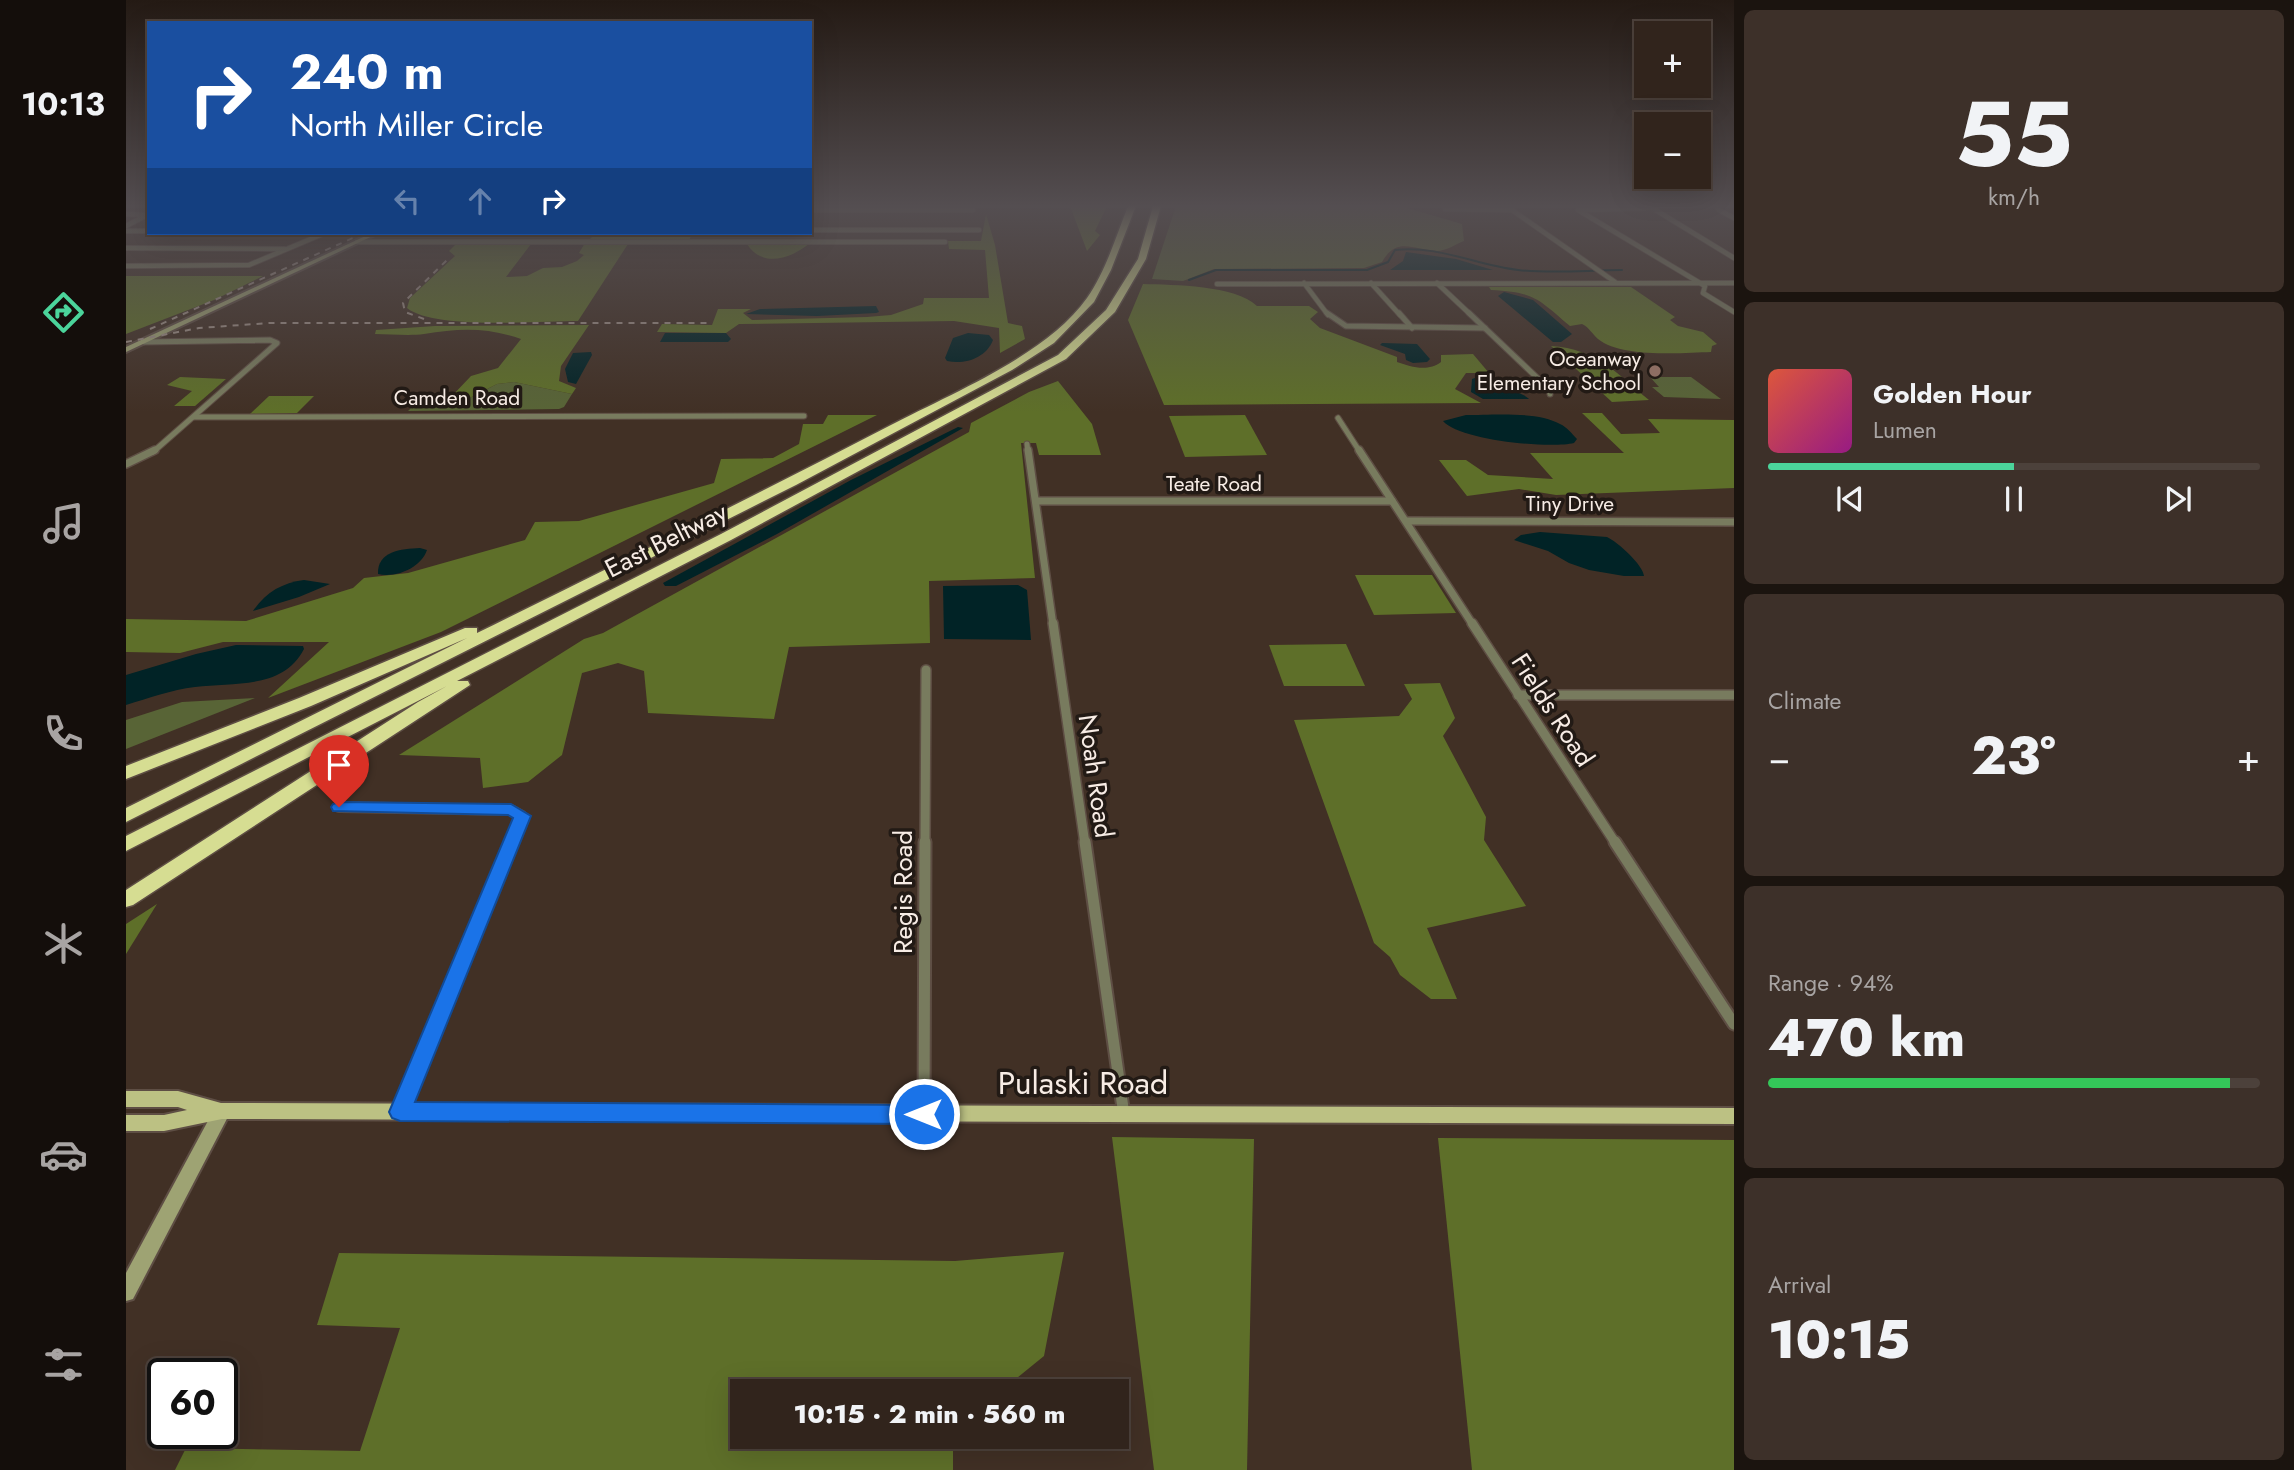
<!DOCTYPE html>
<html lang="en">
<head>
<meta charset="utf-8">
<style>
	body { margin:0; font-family:Jost,sans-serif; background:#3d3029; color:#f1f3f6; height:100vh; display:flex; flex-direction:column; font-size:26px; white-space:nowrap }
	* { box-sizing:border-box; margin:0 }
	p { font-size:23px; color:#a8a4a3 }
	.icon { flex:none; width:38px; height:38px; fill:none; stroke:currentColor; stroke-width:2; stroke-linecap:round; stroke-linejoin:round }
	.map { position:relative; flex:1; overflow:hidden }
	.details { display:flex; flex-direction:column; gap:10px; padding:10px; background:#1b140f; width:560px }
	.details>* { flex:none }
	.hud { position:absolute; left:21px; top:21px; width:665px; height:214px; border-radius:0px; box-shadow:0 7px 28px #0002,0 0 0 2px #4c413b; background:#1a4fa0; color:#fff; overflow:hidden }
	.controls { position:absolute; left:1508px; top:21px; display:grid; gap:14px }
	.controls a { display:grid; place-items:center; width:77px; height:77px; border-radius:0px; background:#31241c; box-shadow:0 7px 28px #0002,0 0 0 2px #4c413b; font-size:35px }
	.speed { position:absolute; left:21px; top:1358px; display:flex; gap:14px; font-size:35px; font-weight:700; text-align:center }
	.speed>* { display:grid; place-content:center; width:91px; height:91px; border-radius:50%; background:#31241c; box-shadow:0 7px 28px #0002,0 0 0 2px #4c413b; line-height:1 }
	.speed .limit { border:4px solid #111; border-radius:10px; background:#fff; color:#111 }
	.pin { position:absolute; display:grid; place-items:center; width:60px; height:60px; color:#fff; margin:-72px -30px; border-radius:50% 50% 50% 0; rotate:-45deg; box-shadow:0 0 7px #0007 }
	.pin .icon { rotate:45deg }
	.me { position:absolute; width:77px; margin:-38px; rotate:270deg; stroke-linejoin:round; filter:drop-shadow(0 0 5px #0008) }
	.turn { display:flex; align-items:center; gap:24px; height:147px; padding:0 28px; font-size:32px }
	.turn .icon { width:91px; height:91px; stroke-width:2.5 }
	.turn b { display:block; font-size:49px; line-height:60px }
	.lanes { display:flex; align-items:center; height:66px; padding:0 28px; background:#0003; justify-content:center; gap:35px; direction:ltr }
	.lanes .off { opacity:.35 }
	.big { font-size:52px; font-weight:800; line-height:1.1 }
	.details .widget { flex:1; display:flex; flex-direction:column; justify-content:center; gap:10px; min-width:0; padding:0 24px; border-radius:10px; background:#3d3029 }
	.details .dial { align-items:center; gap:0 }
	.dial b { font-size:91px; line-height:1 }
	.song { display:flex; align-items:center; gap:21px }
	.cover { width:84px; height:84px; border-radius:10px; background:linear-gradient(135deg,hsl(10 70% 55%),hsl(310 70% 35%)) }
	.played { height:7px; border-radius:4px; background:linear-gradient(90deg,#4bd49b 50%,#4c413b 50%) }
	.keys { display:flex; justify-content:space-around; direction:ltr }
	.heat { display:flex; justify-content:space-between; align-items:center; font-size:38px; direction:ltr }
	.charge { height:10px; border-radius:5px; background:linear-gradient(90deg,#34c759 94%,#4c413b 0) }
	.trip { position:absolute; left:604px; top:1379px; width:399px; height:70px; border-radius:0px; background:#31241c; box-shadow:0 7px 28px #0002,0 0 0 2px #4c413b; font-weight:800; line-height:70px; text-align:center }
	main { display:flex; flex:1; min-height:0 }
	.tab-bar { display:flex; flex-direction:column; width:126px; justify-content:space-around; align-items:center; background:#140e0b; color:#a8a4a3 }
	.tab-bar .icon { width:49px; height:49px }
	.tab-bar .active { color:#4bd49b }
	.tab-bar b { font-size:32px; color:#f1f3f6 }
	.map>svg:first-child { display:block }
	.green { fill:#586436 }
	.forest { fill:#5e6f29 }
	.water { fill:#012326 }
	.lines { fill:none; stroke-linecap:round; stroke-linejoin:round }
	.stream { stroke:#012326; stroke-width:2 }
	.street-far4-casing { stroke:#5e4e44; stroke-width:6 }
	.street-far3-casing { stroke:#5e4e44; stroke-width:7 }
	.street-far2-casing { stroke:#5e4e44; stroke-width:10 }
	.street-far1-casing { stroke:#5e4e44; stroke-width:12 }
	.street-casing { stroke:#5e4e44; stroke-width:15 }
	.secondary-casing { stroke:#5e4e44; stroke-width:4 }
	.primary-casing { stroke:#5e4e44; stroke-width:4 }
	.highway-casing { stroke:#5e4e44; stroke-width:3 }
	.street-far4 { stroke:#787b5e; stroke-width:4.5 }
	.street-far3 { stroke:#787b5e; stroke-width:5 }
	.street-far2 { stroke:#787b5e; stroke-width:7 }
	.street-far1 { stroke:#787b5e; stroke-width:9 }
	.street { stroke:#787b5e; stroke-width:11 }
	.secondary { fill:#9ea373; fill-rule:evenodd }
	.primary { fill:#bcc183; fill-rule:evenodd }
	.highway { fill:#d6dd92; fill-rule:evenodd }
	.rail { stroke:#9c8e85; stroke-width:2; stroke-dasharray:6 6; stroke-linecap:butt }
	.route { fill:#1a73e8; stroke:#114b97; stroke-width:2 }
	.education-dot { fill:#8d6e63; stroke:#221a15; stroke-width:2.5 }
	.labels { text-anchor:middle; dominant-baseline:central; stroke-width:7; stroke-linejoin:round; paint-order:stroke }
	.far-poi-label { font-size:21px; fill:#f7ece5; stroke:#221a15; text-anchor:end }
	.far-street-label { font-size:21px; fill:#f7ece5; stroke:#221a15 }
	.street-label { font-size:26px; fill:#f7ece5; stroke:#221a15 }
	.near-street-label { font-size:32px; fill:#f7ece5; stroke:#221a15 }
</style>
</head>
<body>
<main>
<nav class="tab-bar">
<b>10:13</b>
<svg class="icon active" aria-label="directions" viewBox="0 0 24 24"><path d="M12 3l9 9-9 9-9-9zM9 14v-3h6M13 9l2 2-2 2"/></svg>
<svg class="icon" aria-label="music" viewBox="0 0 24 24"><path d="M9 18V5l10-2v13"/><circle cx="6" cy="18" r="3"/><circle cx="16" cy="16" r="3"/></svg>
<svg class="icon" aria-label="phone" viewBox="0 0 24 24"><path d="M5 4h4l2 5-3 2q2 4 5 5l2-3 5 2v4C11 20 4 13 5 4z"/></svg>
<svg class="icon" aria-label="climate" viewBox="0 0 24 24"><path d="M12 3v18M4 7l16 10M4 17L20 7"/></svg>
<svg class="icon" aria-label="car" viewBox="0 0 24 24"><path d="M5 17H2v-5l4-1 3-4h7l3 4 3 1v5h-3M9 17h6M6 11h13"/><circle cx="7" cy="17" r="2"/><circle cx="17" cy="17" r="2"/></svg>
<svg class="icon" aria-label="filters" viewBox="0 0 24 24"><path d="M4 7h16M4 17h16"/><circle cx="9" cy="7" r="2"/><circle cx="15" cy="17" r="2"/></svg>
</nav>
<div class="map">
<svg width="1608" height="1470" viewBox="0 0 1608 1470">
	<rect width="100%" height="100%" fill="#413025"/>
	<g class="green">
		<path d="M1050 206H1274L1336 224 1338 241C1330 244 1320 251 1311 251 1287 250 1271 236 1256 262L1238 268 1088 269 1057 281 1026 279Z"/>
		<polygon points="1524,377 1565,377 1595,399 1538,397 1526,387 1533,387"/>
		<polygon points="388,382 446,394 438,407 433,409 282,411 285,408 332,404 371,384"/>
		<polygon points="129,698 0,749 0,720 56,702"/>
	</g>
	<g class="forest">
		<polygon points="944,206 981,206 969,231 974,235 961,251"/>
		<polygon points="860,214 869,245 882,323 896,326 899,339 874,353 873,328 828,321 613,324 600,333 531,332 536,324 586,325 592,309 625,309 617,313 626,320 741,317 765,315 797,304 798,298 863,298 859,250 823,249 822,241 855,241"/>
		<polygon points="470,233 567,233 563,240 464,239"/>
		<path d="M459 243 502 244 452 321C414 321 308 330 281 308L284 298 329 256 323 251 330 244H405L380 277 401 276 417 268 436 267 451 261 458 255 453 253Z"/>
		<path d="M621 244H683C664 259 636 268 621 244Z"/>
		<polygon points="0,276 137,276 88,300 0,334"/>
		<path d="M1017 284C1048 285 1109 285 1131 306H1183L1192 312 1184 319 1194 328 1271 357V362C1285 367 1302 372 1315 362V355L1347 354 1363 373H1340L1329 389 1355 403 1038 405 1002 320Z"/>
		<path d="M1363 287H1505L1549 317 1544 320 1552 326 1577 332 1591 344 1586 346 1585 352C1556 353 1495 358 1472 339 1466 334 1464 328 1456 324L1444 326C1412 299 1409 292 1365 290Z"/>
		<path d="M463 325 435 366 433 381 450 388 446 394 388 382 371 384 332 404 293 407 305 398 325 397 345 376 372 368 395 339C361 327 333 328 298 334 283 336 265 334 249 334L250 330 309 326Z"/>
		<path d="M1425 346C1471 349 1490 373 1523 400L1486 402Z"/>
		<polygon points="54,377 100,379 69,406 48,406 66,391 41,385"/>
		<polygon points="932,381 966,424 975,455 913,455 910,443 895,443 909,578 803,581 804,643 663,647 648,719 522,713 518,671 492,663 456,673 436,755 402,782 357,788 354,758 273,755 458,639 477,633 843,432 845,423 903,392"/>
		<polygon points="143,396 188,396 171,413 124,414"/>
		<polygon points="1456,413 1476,413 1495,434 1534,433 1522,419 1608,420 1608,488 1430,495 1393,489 1341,496 1313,460 1340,460 1362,475 1427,479 1404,453 1498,453"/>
		<polygon points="702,415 751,415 315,632 142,698 203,642 97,642 54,653 0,652 0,619 120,621 227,588 238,578 282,573 399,540 409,522 453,521 588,483 595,459 647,458 673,444 677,424 697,424"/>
		<polygon points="1119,415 1141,455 1059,457 1043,416"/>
		<polygon points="1229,575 1306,575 1330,613 1248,615"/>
		<polygon points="1220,644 1239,686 1158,686 1143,645"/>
		<polygon points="1314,683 1329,718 1317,736 1360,817 1358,840 1400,906 1301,928 1331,999 1305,999 1274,975 1264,957 1248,943 1168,720 1273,716 1286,699 1278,684"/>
		<polygon points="31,904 0,954 0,924"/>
		<polygon points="986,1137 1128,1139 1121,1470 1028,1470"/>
		<polygon points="1312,1138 1608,1140 1608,1470 1346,1470"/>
		<polygon points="938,1252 918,1356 875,1391 616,1391 616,1437 827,1437 827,1470 49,1470 60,1448 234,1451 274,1328 191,1325 213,1253 829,1261"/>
	</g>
	<g class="water">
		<polygon points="1280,252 1330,259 1367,270 1264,270 1277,261"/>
		<polygon points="1378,292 1407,300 1446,334 1435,342 1427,342 1372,296"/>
		<polygon points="750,306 753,312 750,313 691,316 620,314 634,309"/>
		<polygon points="539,333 600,333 605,339 602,342 534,342"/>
		<path d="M842 333 863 335 867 340C860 358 839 365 821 361L819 358 827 338Z"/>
		<polygon points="1256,343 1291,344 1304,359 1301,362 1287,363 1280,360 1279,354 1254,345"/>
		<polygon points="465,352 466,355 450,384 442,382 439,369 447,353"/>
		<path d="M1349 378C1359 379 1398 393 1403 399H1357L1345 392 1346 379Z"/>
		<path d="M1340 415C1366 415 1412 411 1434 424 1441 427 1446 434 1451 439L1448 443C1422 449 1333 440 1317 421Z"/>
		<polygon points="832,427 837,428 651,534 550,586 539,586 537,583 725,480"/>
		<path d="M1414 532 1481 537C1492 542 1517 565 1518 576H1498L1463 570 1443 563 1422 551 1388 540 1395 535Z"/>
		<path d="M294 548 301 550C295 568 270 578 252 574 251 551 275 549 294 548Z"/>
		<path d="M178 580 204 584 173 597 127 611C140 592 156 583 178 580Z"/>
		<polygon points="892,585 901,590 905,640 818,639 817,586"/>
		<path d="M110 645 177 646 178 649C157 690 107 682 69 687 45 690 23 698 0 705V675L70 654Z"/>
	</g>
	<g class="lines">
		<path class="stream" d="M1063 280 1090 270H1241L1262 262 1269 250C1312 245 1350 265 1392 270 1427 274 1462 270 1496 270"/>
		<defs>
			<g id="street-far4">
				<polyline points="1523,206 1608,258"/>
				<polyline points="1591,206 1593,210 1608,218"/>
				<polyline points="1524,208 1452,210 1579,286 1577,293 1608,312"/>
				<polyline points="1319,209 1386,210 1489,282"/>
				<polyline points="684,210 847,210"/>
				<polyline points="0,214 19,215"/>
				<polyline points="0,226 23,214"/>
				<polyline points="684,230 853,230"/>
				<polyline points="0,231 23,231"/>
				<polyline points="231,242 819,242"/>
				<polyline points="0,248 159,249"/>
				<polyline points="0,266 123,265 199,233"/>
				<polyline points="1178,283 1202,315"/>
				<polyline points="1245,283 1274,315"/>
				<polyline points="1311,283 1345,315"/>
				<polyline points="1091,284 1608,283"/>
			</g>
			<g id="street-far3">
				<polyline points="1201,313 1220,326 1359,328"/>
				<polyline points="1273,313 1286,328"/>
				<polyline points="1343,313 1423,389 1424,394"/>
				<polyline points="18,342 144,340 151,343 27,452"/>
				<polyline points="68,417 678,416"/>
				<polyline points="1212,418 1234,452"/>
				<polyline points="901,444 902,452"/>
			</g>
			<g id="street-far2">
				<polyline points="902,450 927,625"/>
				<polyline points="1233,450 1347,625"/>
				<polyline points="0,464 29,450"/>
				<polyline points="910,501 1266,501"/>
				<polyline points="1280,521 1608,522"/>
			</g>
			<g id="street-far1">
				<polyline points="927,623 959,844"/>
				<polyline points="1346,623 1490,844"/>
				<polyline points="1392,695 1608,695"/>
				<polyline points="213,807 385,810 396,816 384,844"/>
				<polyline points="799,844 800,670"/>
			</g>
			<g id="street">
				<polyline points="959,842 998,1115"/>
				<polyline points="1489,842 1608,1024"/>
				<polyline points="274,1112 385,842"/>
				<polyline points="798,1114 799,842"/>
			</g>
			<g id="secondary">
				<polygon points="246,233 253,233 0,352 0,347"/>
				<polygon points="96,1104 102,1106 105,1111 7,1299 0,1301 0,1273 90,1106"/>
			</g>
			<polygon id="primary" points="0,1091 52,1091 95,1103 1608,1108 1608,1124 96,1119 38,1131 0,1131 0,1115 38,1115 61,1110 52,1107 0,1107"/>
			<g id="highway">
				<path d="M1002 206H1010L985 270 968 302 928 343 886 370 670 485 0 822V808L341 638 185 706 0 779V766L173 698 339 628H351V633C489 565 626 497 763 426 824 394 921 355 961 298 980 271 990 236 1002 206Z"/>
				<polygon points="1027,206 1035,206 1020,259 989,312 940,359 605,540 331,681 342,681 344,685 7,905 0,907 0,890 292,702 321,686 0,851 0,836 595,534 932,355 980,310 1012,259"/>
			</g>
		</defs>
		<use href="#street-far4" class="street-far4-casing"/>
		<use href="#street-far3" class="street-far3-casing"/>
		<use href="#street-far2" class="street-far2-casing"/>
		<use href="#street-far1" class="street-far1-casing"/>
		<use href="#street" class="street-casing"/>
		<use href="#secondary" class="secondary-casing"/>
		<use href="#primary" class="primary-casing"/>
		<use href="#highway" class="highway-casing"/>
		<use href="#street-far4" class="street-far4"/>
		<use href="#street-far3" class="street-far3"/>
		<use href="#street-far2" class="street-far2"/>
		<use href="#street-far1" class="street-far1"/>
		<use href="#street" class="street"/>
		<use href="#secondary" class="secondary"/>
		<use href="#primary" class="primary"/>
		<use href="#highway" class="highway"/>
		<g class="rail">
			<polyline points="298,319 279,312 277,303 321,260"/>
			<polyline points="24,329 238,233"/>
			<polyline points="0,342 73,328 143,323 586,323"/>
		</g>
	</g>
	<linearGradient id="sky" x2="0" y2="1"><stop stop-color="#241a14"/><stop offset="0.5" stop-color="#544e51"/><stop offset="1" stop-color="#544e51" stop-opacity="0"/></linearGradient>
	<rect width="1608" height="412" fill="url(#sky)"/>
	<polygon class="route" points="213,802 385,804 405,816 289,1102 798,1105 806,1108 810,1114 806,1121 798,1124 274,1121 266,1118 263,1112 387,818 382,815 207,811 205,807 207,804"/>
	<circle class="education-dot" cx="1529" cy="371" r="7"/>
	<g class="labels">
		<g class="far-poi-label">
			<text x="1515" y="359">Oceanway<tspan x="1515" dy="24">Elementary School</tspan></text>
		</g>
		<g class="far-street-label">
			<text x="331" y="398">Camden Road</text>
			<text x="1088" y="484">Teate Road</text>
			<text x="1444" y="504">Tiny Drive</text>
		</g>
		<g class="street-label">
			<text transform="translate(540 540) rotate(-27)">East Beltway</text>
			<text transform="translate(1427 710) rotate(57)">Fields Road</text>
			<text transform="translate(970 776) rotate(82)">Noah Road</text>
			<text transform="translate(777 892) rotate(-90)">Regis Road</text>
		</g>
		<g class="near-street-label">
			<text x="957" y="1083">Pulaski Road</text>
		</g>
	</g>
</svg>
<div class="controls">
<a>+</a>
<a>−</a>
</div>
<div class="speed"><div class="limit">60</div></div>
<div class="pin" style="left:213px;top:807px;background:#d93025"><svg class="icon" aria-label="arrive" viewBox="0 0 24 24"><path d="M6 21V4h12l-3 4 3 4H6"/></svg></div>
<svg class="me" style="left:798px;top:1114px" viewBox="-20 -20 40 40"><circle r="17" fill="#1a73e8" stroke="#fff" stroke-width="3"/><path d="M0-11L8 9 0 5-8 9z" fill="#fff"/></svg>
<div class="trip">10:15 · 2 min · 560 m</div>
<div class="hud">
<div class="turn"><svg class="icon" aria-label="right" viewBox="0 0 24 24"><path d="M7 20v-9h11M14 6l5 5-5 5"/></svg><div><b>240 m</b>North Miller Circle</div></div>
<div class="lanes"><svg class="icon off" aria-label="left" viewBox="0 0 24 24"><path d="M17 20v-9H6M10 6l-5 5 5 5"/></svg><svg class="icon off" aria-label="ahead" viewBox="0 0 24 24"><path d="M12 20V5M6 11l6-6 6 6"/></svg><svg class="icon" aria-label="right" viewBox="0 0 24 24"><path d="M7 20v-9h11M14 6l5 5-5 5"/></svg></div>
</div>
</div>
<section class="details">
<div class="widget dial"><b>55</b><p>km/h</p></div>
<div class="widget">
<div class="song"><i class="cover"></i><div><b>Golden Hour</b><p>Lumen</p></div></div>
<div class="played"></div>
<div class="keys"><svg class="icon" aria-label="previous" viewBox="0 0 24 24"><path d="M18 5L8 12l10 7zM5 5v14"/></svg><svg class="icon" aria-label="pause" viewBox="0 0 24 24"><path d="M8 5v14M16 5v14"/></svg><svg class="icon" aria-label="next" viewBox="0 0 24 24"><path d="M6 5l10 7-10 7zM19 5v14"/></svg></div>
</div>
<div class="widget"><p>Climate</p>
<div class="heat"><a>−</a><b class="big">23°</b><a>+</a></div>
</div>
<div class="widget"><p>Range · 94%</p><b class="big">470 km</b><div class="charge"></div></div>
<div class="widget"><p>Arrival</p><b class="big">10:15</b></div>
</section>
</main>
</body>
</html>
